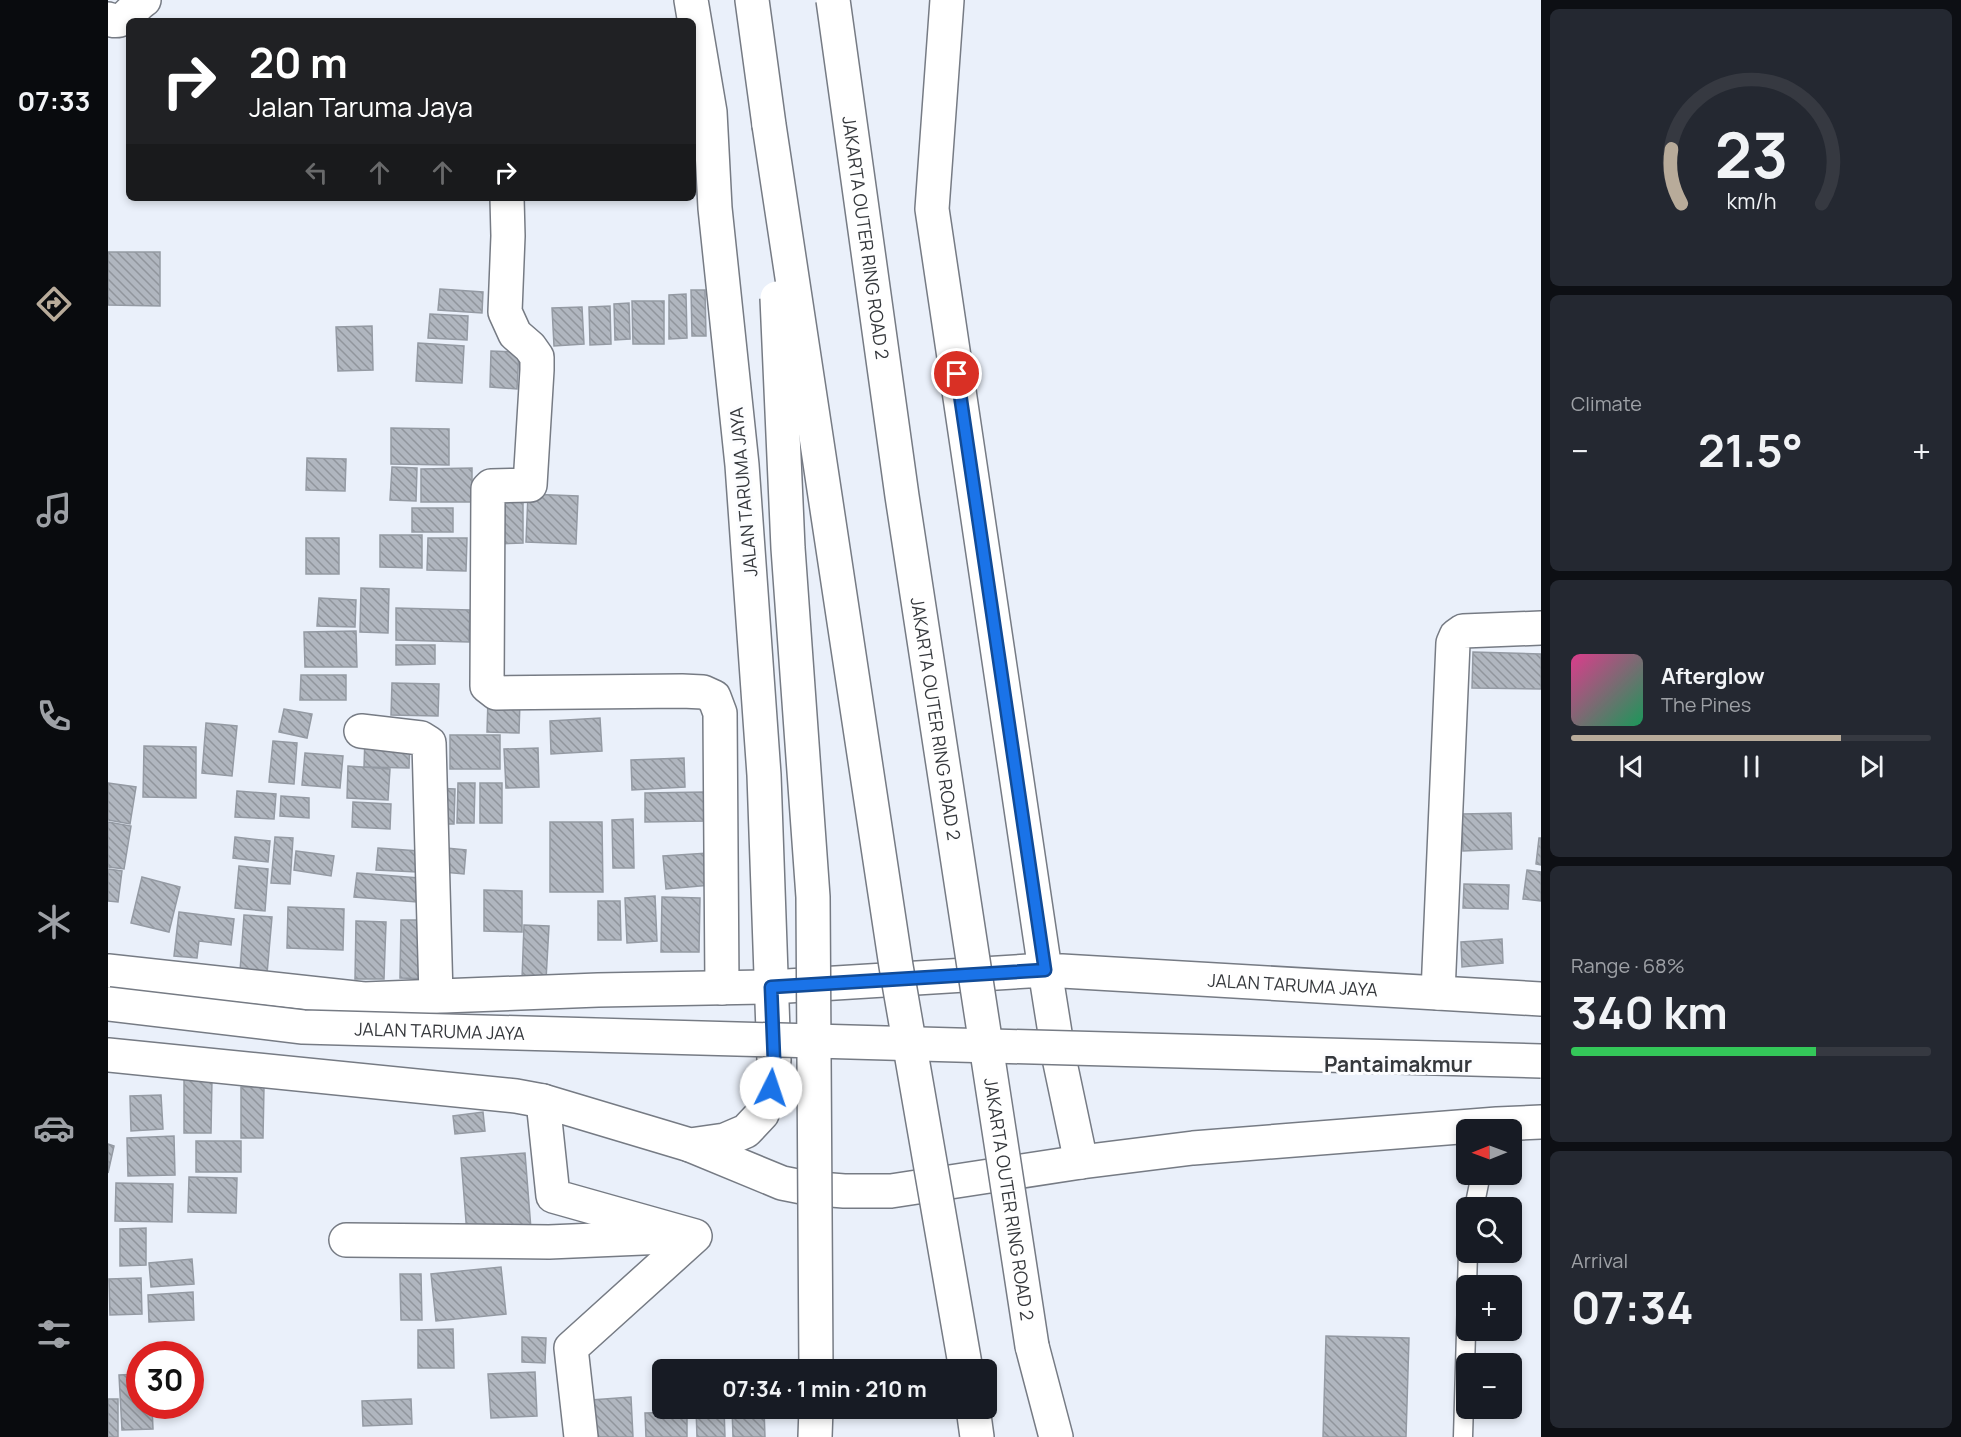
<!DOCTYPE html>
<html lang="en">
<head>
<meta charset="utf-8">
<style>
	body { margin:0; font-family:Manrope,sans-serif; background:#242831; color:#f1f3f6; height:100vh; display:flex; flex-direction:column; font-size:22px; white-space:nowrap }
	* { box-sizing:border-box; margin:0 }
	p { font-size:20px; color:#9ea1a6 }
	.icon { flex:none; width:33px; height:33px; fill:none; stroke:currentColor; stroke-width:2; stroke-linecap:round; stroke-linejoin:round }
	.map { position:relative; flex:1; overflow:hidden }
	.panel { display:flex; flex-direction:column; gap:9px; padding:9px; background:#0d0f14; width:420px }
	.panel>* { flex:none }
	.guide { position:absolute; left:18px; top:18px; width:570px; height:183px; border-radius:9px; box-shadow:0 3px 9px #0003; background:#202124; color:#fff; overflow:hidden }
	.needle { width:39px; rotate:269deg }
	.tools { position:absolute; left:1348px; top:1119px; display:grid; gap:12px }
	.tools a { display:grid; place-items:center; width:66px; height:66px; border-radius:9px; background:#171b24; box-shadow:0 3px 9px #0003; font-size:30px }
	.speed { position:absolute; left:18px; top:1341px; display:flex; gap:12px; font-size:30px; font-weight:700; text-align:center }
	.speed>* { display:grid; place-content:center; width:78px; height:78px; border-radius:50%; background:#171b24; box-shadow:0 3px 9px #0003; line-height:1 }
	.speed .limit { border:9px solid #d22; background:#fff; color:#111 }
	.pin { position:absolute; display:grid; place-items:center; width:51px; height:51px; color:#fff; margin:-26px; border:3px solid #fff; border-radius:50%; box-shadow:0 2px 6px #0007 }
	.me { position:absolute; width:66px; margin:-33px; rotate:4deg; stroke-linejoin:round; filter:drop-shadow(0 0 4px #0008) }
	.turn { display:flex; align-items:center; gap:21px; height:126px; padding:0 24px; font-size:27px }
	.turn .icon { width:78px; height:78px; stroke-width:2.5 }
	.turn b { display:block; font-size:42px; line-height:51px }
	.lanes { display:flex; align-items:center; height:57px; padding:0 24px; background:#0003; justify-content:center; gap:30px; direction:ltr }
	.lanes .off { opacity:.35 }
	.big { font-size:45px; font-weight:700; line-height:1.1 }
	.panel .tile { flex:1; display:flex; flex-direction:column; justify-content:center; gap:9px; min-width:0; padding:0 21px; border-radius:9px; background:#242831 }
	.panel .dial { align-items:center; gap:0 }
	.dial svg { height:156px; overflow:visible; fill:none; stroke:#363941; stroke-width:7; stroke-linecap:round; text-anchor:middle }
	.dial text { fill:#f1f3f6; stroke:none }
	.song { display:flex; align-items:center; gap:18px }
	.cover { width:72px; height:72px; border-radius:9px; background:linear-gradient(135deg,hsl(330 70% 55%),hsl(150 70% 35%)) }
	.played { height:6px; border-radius:3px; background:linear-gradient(90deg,#b8ab9a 75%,#363941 75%) }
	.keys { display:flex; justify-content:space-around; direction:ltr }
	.heat { display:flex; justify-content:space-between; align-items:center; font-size:33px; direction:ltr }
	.charge { height:9px; border-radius:4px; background:linear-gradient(90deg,#34c759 68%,#363941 0) }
	.trip { position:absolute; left:544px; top:1359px; width:345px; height:60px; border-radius:9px; background:#171b24; box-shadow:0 3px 9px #0003; font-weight:700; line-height:60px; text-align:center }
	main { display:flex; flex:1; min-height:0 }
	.tabs { display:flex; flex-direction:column; width:108px; justify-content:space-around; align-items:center; background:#090b0e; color:#9ea1a6 }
	.tabs .icon { width:42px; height:42px }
	.tabs .active { color:#b8ab9a }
	.tabs b { font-size:27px; color:#f1f3f6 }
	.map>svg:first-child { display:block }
	.building { fill:url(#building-back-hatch); stroke:#949aa3; stroke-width:1.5 }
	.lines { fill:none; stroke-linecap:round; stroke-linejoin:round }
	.lane-casing { stroke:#767b84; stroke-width:21 }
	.street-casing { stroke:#767b84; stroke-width:36 }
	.highway-casing { stroke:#767b84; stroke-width:36 }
	.lane { stroke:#fff; stroke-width:18 }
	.street { stroke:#fff; stroke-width:33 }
	.highway { stroke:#fff; stroke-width:33 }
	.primary-bridge-casing { stroke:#767b84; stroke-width:36; stroke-linecap:butt }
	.highway-bridge-casing { stroke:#767b84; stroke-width:36; stroke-linecap:butt }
	.primary-bridge { stroke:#fff; stroke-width:33 }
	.highway-bridge { stroke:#fff; stroke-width:33 }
	.route-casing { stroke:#114b97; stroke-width:15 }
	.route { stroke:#1a73e8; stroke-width:10 }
	.labels { text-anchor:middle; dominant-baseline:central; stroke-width:6; stroke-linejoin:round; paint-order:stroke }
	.street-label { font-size:18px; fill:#36393d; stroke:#fcfdff }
	.quarter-label { font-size:21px; font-weight:bold; fill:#36393d; stroke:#fcfdff }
</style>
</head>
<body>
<main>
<nav class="tabs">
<b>07:33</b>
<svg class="icon active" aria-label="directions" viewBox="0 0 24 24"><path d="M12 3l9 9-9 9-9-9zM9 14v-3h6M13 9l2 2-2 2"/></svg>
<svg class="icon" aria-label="music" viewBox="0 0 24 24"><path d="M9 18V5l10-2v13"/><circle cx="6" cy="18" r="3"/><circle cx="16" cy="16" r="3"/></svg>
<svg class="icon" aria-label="phone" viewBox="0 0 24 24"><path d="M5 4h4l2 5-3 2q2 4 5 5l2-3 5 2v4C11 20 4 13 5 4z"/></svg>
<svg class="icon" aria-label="climate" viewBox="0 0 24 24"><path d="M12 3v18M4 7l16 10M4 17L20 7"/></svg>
<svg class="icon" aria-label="car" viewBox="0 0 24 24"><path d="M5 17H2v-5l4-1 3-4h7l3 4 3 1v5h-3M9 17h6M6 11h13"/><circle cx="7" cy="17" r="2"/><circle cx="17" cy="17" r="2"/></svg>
<svg class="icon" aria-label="filters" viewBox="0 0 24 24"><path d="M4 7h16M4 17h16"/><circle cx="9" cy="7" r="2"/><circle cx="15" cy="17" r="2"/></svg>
</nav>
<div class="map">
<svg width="1433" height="1437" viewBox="0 0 1433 1437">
	<defs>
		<pattern id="building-back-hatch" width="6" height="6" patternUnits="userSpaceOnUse" patternTransform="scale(1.5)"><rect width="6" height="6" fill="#b0b6bf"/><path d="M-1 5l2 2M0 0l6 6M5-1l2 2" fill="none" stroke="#90959c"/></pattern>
	</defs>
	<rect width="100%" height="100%" fill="#eaf0fa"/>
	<g class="building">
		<polygon points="0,252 52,252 52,306 0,305"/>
		<polygon points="332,289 375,292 374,313 330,310"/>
		<polygon points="583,290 597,290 598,336 584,336"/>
		<polygon points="578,294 579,338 561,339 561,295"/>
		<polygon points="524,301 556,301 556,344 525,344"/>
		<polygon points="521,303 522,339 507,340 506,304"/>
		<polygon points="502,306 503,344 482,345 481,307"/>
		<polygon points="474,307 476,344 446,346 444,308"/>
		<polygon points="322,314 360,316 359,340 320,338"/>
		<polygon points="264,326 265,370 230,371 228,327"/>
		<polygon points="310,343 356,346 354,383 308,381"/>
		<polygon points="383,351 411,352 409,389 382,387"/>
		<polygon points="283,428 341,429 341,465 283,464"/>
		<polygon points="199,458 238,459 237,491 198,490"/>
		<polygon points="284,467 309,468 308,501 282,500"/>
		<polygon points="364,468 364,502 313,502 313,469"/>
		<polygon points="415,490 415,543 383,544 382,491"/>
		<polygon points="420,494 470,496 468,544 418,542"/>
		<rect x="304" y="508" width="41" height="24"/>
		<polygon points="272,535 314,535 314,568 272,567"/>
		<rect x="198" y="538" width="33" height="36"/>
		<polygon points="320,538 359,538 358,571 319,570"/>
		<polygon points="253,588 281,589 280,633 252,632"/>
		<polygon points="211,598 248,600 247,627 209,626"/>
		<polygon points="288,608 362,610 361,642 288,640"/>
		<polygon points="248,631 249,667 197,667 196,632"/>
		<polygon points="288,645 327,645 327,664 288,665"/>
		<polygon points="1365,652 1433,654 1433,689 1364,688"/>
		<polygon points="193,675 238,675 238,700 192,700"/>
		<polygon points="284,683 331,684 330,716 283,715"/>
		<polygon points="380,699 412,700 411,733 379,732"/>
		<polygon points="176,709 204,714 199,738 171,732"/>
		<polygon points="492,718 494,751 443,754 442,721"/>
		<polygon points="98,723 129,726 124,776 94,773"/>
		<rect x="342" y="735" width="50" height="34"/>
		<polygon points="257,737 302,739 301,768 256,767"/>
		<polygon points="165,741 189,743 186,784 161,782"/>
		<polygon points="36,746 88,747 88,798 35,797"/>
		<polygon points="430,748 431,787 398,788 396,749"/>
		<polygon points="197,753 235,756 232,788 194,785"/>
		<polygon points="576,758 577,787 524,790 523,760"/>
		<polygon points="240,766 282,769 280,800 239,798"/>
		<polygon points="0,783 28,787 22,824 0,820"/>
		<polygon points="350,783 367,783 366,823 349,823"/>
		<rect x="372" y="783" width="22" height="40"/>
		<polygon points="325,788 347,789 346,824 324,824"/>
		<polygon points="129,791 168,794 166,819 127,817"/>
		<polygon points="596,792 597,821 537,822 537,793"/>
		<polygon points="173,796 201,798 201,818 172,816"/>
		<polygon points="245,802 283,804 282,829 244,827"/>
		<polygon points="1403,813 1404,849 1355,851 1354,814"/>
		<polygon points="525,819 526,868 505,868 504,820"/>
		<polygon points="0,822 23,826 16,869 0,867"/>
		<polygon points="442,822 494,822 495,892 442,892"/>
		<polygon points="127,837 162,841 160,862 125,858"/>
		<polygon points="167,837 185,838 182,884 163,883"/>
		<polygon points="1431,838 1433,838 1433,865 1428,864"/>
		<polygon points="328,847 358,850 356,874 325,871"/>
		<polygon points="270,848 311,851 309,872 268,870"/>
		<polygon points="188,851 226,856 223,876 186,870"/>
		<polygon points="600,853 603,885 558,889 555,856"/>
		<polygon points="131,866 160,869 157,911 127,908"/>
		<polygon points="0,869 14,871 10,902 0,901"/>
		<polygon points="1419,870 1433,872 1433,901 1415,899"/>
		<polygon points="249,873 311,878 309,902 246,897"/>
		<polygon points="34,877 72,887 61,932 23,923"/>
		<polygon points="1356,884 1401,885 1400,909 1355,908"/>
		<polygon points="376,890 414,891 414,932 376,931"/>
		<polygon points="547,896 549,941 519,943 517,898"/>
		<polygon points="554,897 592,898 591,952 553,952"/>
		<polygon points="490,901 512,901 513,940 490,940"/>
		<polygon points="180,907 236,909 235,950 179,948"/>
		<polygon points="71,912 126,919 123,945 91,941 89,958 66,956"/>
		<polygon points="136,915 164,917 159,974 132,971"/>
		<polygon points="293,920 324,920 323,979 292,978"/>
		<polygon points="248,921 278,922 276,979 247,979"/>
		<polygon points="416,925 441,926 438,980 414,979"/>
		<polygon points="1394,939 1395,963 1354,967 1353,942"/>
		<polygon points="76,1079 104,1079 103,1133 76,1133"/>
		<polygon points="133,1087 156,1087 155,1138 133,1138"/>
		<polygon points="53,1095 55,1129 23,1131 22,1096"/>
		<polygon points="375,1112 377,1131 347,1134 345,1116"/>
		<polygon points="66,1136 67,1175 20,1176 19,1138"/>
		<rect x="88" y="1141" width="45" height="31"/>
		<polygon points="0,1144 6,1146 0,1173"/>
		<polygon points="417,1153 423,1229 359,1234 353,1158"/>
		<polygon points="81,1177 129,1178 128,1213 80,1212"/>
		<polygon points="8,1183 65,1184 64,1222 7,1221"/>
		<polygon points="38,1228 38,1265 12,1266 12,1229"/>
		<polygon points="84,1259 86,1284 43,1287 41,1263"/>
		<polygon points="393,1267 398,1314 328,1321 323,1274"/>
		<polygon points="292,1274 313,1274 314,1320 293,1320"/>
		<polygon points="33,1278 34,1314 2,1315 1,1279"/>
		<polygon points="85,1292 86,1320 41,1322 40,1295"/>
		<polygon points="345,1329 346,1368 310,1368 310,1330"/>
		<polygon points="1218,1336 1301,1338 1298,1437 1215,1437"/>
		<polygon points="414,1337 438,1338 437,1363 414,1362"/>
		<polygon points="427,1372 429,1416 383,1418 380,1374"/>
		<polygon points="32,1374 32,1406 44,1406 45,1429 14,1430 11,1375"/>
		<polygon points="523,1397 525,1437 486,1437 483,1400"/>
		<rect x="0" y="1399" width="10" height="38"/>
		<polygon points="303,1399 304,1424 255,1426 254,1401"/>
		<polygon points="588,1408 616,1408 617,1437 589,1437"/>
		<polygon points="624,1408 656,1408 657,1437 625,1437"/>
		<polygon points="579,1412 579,1437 538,1437 537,1413"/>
	</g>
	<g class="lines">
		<defs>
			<g id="lane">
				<polyline points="1366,1208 1373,1174"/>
				<polyline points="1359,1286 1360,1252"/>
				<polyline points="1355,1437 1359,1298"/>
			</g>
			<g id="street">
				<path id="s1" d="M839 0 824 209 937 970 1433 999"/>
				<path d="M0 19C18 26 23 8 36 0"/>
				<polyline points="399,198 400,236 397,312 407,334 422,347 429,357 429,370 422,485 383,486 380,489 379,686 388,693 574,691 595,692 606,697 612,713 614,988"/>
				<polyline points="253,731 313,738 321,743 328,996"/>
				<polyline points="0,971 256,999 490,990 663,987 937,970 951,1058 973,1162"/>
				<polyline points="1330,993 1345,643 1348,636 1355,631 1433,628"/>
				<polyline points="0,1055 408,1096 435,1101 582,1145 617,1140 638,1131 654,1114 663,1088 666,1060 656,775 634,465 607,208 602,112 583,0"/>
				<polyline points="435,1101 445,1196 587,1236 463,1348 473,1437"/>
				<polyline points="582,1145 674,1183 699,1188 736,1191 783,1191 973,1162 1085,1148 1389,1124 1433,1122"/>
				<polyline points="238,1240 441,1242 558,1237"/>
			</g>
			<g id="highway">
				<polyline points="644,0 661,125"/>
				<polyline points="924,1346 948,1437"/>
				<polyline points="865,1408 869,1437"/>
				<polyline points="707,1437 708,1408"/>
			</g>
		</defs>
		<use href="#lane" class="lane-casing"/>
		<use href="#street" class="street-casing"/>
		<use href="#highway" class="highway-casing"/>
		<use href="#lane" class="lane"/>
		<use href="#street" class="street"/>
		<use href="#highway" class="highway"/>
		<defs>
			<g id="primary-bridge">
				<path id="s2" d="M0 1004 195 1027 1433 1061"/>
			</g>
			<g id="highway-bridge">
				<path id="s3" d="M725 0 794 496 924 1346"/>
				<polyline points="661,125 788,966 858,1370"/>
				<polyline points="669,298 680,548 705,897 708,1370"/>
			</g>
		</defs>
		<use href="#primary-bridge" class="primary-bridge-casing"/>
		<use href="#highway-bridge" class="highway-bridge-casing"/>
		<use href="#primary-bridge" class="primary-bridge"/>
		<use href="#highway-bridge" class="highway-bridge"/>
	</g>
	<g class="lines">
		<defs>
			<polyline id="route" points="663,1088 666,1060 663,987 937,970 849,374"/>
		</defs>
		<use href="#route" class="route-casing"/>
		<use href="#route" class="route"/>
	</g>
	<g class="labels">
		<g class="street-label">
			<text stroke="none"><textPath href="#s3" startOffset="240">JAKARTA OUTER RING ROAD 2</textPath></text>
			<text transform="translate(635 492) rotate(-95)">JALAN TARUMA JAYA</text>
			<text stroke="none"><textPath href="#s3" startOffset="726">JAKARTA OUTER RING ROAD 2</textPath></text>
			<text stroke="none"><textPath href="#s1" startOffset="1227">JALAN TARUMA JAYA</textPath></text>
			<text stroke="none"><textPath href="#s2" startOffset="333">JALAN TARUMA JAYA</textPath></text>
			<text stroke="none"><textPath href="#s3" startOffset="1212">JAKARTA OUTER RING ROAD 2</textPath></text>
		</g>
		<g class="quarter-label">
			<text x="1290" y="1064">Pantaimakmur</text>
		</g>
	</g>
</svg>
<div class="tools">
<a><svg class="needle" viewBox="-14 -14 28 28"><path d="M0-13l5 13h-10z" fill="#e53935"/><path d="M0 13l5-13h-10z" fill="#9ea1a6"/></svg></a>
<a><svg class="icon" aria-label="search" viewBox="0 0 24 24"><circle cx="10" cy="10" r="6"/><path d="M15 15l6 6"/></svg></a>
<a>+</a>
<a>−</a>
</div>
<div class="speed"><div class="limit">30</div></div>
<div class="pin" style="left:849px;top:374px;background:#d93025"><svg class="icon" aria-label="arrive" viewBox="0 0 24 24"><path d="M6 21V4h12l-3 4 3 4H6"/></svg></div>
<svg class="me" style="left:663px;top:1088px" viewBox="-20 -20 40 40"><circle r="19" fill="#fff"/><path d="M0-13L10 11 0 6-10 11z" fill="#1a73e8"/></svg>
<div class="trip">07:34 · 1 min · 210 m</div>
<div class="guide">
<div class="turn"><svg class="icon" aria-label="right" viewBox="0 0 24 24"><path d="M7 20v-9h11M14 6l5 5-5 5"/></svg><div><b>20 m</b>Jalan Taruma Jaya</div></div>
<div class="lanes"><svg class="icon off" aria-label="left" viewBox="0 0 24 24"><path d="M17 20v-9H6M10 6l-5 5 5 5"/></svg><svg class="icon off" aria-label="ahead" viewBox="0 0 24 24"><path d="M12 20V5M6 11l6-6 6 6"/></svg><svg class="icon off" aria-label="ahead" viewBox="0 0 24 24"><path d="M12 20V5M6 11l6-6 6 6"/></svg><svg class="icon" aria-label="right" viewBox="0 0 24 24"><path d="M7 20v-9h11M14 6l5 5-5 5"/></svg></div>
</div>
</div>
<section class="panel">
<div class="tile dial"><svg viewBox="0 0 100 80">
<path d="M14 69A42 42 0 1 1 86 69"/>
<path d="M14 69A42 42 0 0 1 9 41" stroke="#b8ab9a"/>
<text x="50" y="56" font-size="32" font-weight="700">23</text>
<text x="50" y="72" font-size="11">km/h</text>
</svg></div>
<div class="tile"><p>Climate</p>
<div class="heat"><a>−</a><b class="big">21.5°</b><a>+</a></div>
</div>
<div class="tile">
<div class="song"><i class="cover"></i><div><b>Afterglow</b><p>The Pines</p></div></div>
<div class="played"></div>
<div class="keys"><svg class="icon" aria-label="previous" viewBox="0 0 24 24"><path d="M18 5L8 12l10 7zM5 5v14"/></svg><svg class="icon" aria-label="pause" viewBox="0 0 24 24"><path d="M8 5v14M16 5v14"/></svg><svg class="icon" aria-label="next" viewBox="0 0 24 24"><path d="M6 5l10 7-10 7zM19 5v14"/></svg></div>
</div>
<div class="tile"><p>Range · 68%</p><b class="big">340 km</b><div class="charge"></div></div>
<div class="tile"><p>Arrival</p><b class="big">07:34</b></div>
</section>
</main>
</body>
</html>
